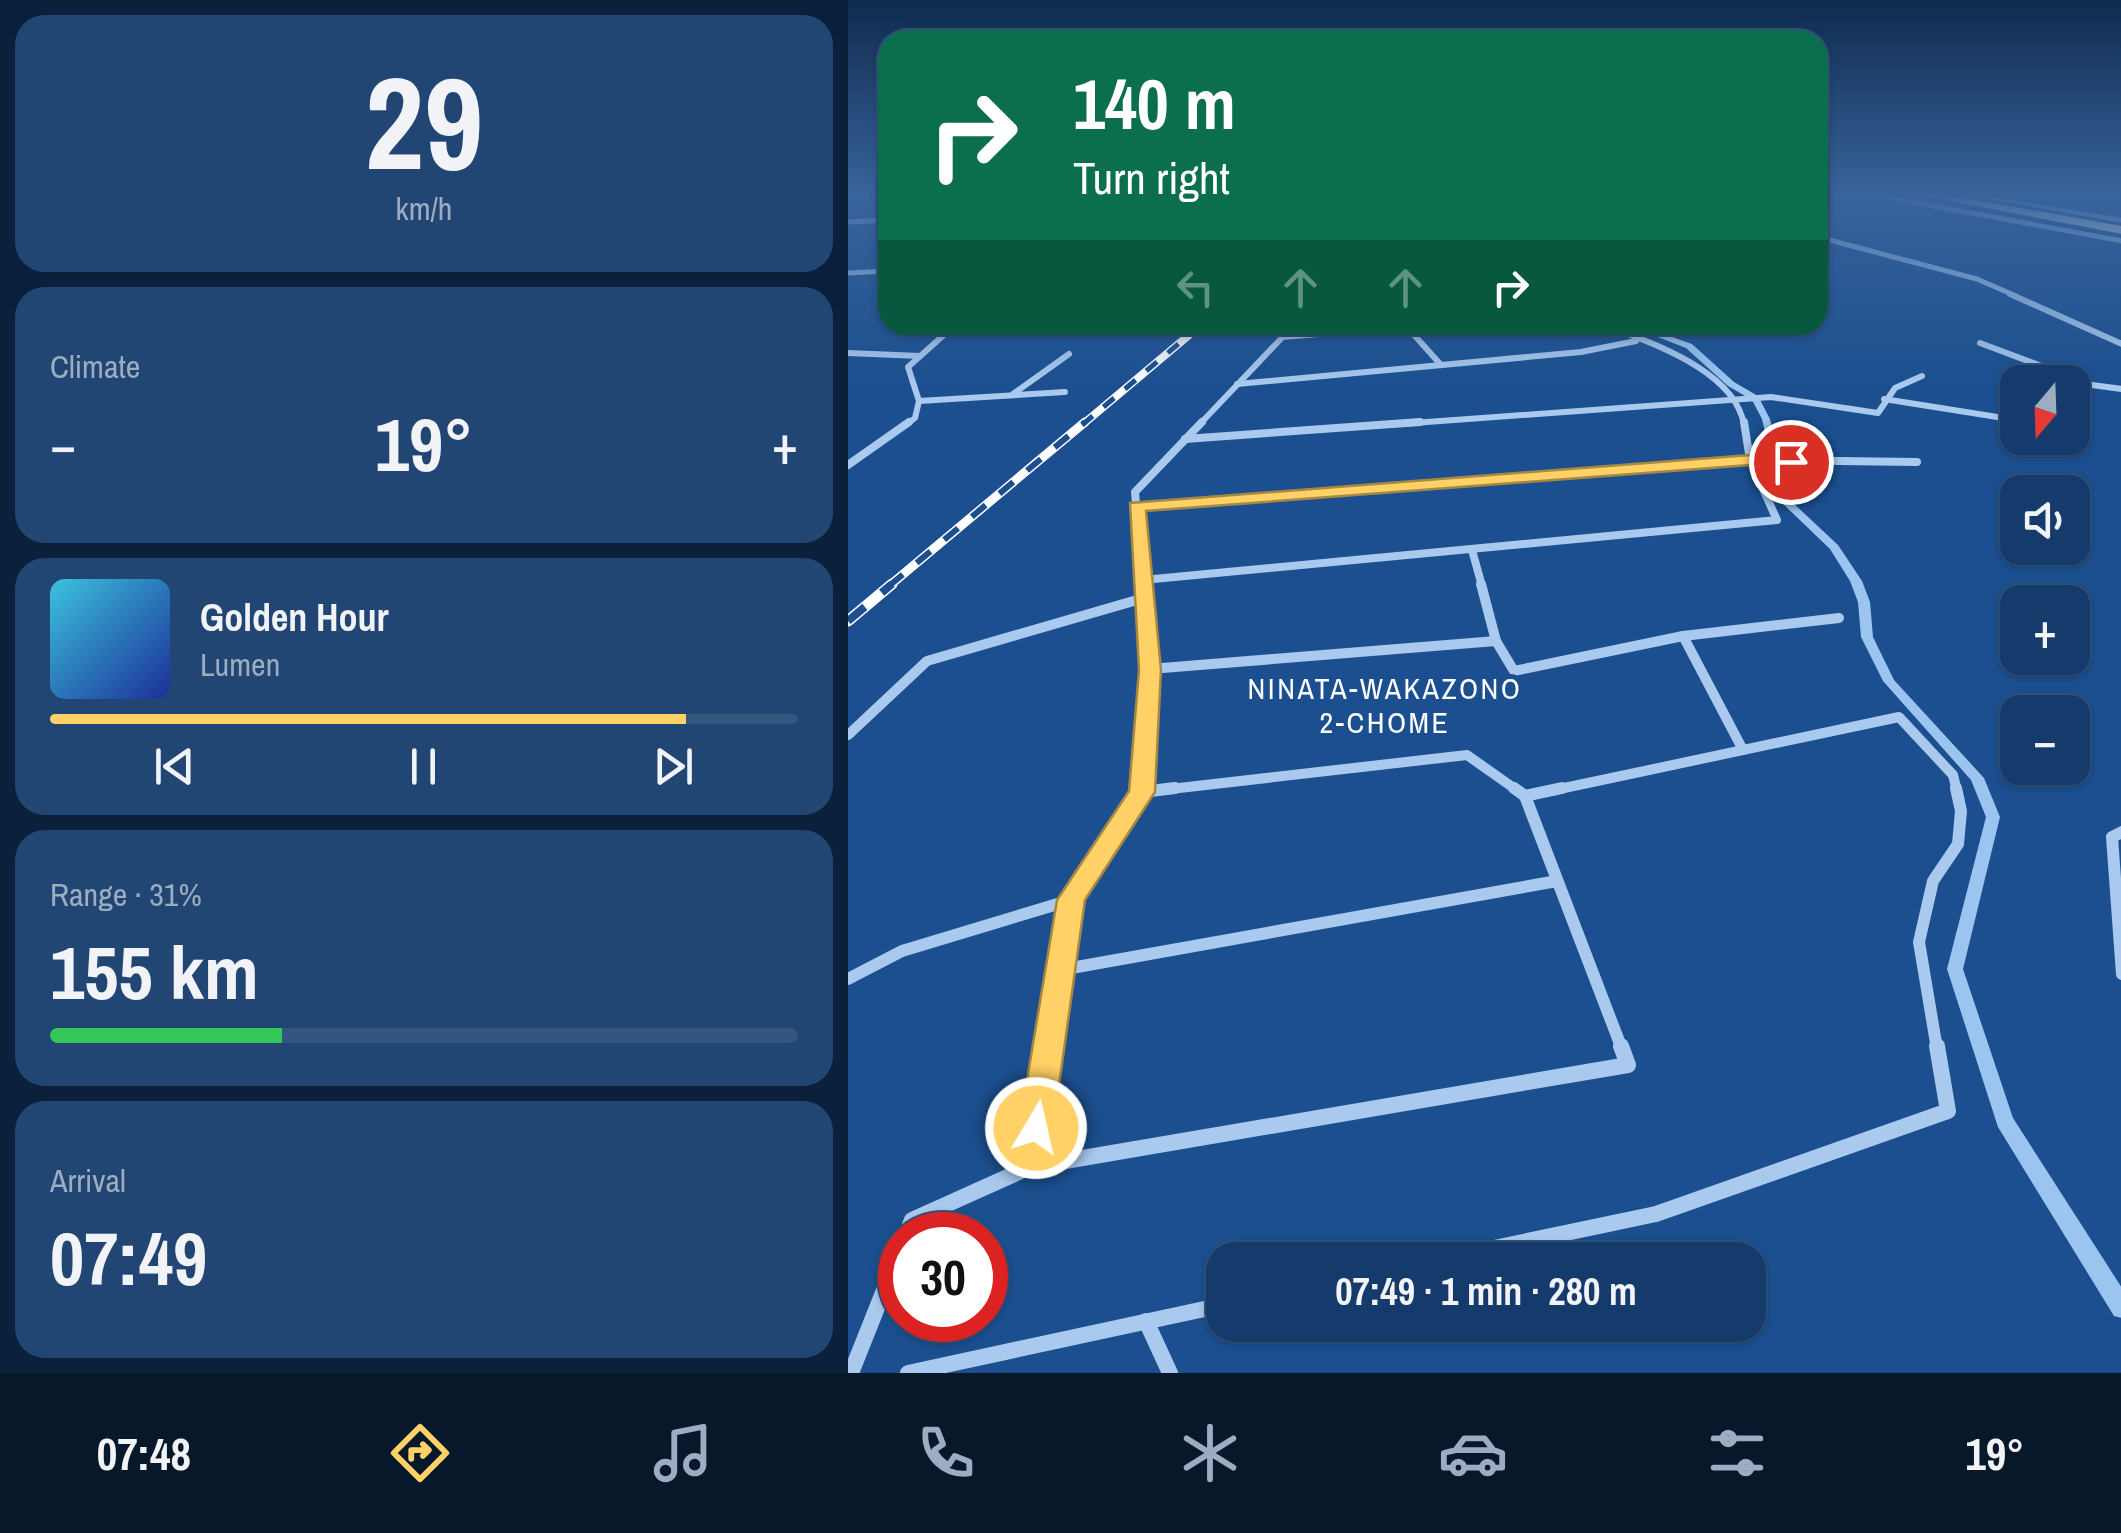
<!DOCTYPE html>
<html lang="en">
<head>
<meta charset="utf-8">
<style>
	body { margin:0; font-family:"Archivo Narrow",sans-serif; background:#214673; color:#f1f3f6; height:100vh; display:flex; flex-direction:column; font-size:38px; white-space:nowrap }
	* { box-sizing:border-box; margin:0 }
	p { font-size:32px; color:#9dadc1 }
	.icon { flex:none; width:55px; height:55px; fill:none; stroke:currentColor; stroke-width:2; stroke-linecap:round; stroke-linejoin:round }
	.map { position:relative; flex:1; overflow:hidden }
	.sheet { display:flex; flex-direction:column; gap:15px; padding:15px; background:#0b203b; width:848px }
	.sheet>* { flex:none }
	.banner { position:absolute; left:30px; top:30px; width:950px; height:305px; border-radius:30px; box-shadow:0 2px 8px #0004,0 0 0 2px #33557e; background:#0b6e4f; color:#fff; overflow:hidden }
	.needle { width:65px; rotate:199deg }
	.buttons { position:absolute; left:1152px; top:365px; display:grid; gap:20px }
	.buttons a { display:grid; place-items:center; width:90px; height:90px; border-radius:20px; background:#143b6b; box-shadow:0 2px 8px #0004,0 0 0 2px #33557e; font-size:50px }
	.speed { position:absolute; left:30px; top:1212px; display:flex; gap:20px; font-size:50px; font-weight:700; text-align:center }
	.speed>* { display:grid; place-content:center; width:130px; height:130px; border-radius:50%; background:#143b6b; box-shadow:0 2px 8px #0004,0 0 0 2px #33557e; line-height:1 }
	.speed .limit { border:15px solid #d22; background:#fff; color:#111 }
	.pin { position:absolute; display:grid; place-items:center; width:85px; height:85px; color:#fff; margin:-42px; border:5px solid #fff; border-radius:50%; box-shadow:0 2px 10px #0007 }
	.me { position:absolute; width:110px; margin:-55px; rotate:9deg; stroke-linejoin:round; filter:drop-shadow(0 0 8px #0008) }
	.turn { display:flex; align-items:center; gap:35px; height:210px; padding:0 30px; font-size:45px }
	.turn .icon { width:130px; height:130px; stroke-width:2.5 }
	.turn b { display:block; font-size:70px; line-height:85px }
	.lanes { display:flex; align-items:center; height:95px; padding:0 30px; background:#0003; justify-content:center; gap:50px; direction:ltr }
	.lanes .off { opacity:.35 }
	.big { font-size:75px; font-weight:700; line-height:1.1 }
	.sheet .card { flex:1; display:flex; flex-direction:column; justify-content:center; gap:15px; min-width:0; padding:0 35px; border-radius:30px; background:#214673 }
	.sheet .dial { align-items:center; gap:0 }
	.dial b { font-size:130px; line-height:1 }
	.song { display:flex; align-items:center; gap:30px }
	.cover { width:120px; height:120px; border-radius:15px; background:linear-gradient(135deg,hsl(190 70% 55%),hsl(230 70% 35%)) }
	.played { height:10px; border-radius:5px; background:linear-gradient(90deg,#ffd166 85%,#33557e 85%) }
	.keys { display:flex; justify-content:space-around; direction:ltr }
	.heat { display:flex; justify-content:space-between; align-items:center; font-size:55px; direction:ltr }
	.charge { height:15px; border-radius:8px; background:linear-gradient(90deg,#34c759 31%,#33557e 0) }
	.trip { position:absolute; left:358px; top:1242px; width:560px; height:100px; border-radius:30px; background:#143b6b; box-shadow:0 2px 8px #0004,0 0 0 2px #33557e; font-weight:700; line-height:100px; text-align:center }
	.menu { display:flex; height:160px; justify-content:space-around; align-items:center; background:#08182b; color:#9dadc1 }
	.menu .icon { width:70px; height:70px }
	.menu .selected { color:#ffd166 }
	.menu b { font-size:45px; color:#f1f3f6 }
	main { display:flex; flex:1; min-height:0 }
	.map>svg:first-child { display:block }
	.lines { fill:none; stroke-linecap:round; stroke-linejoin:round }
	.stream { fill:#9cc4f0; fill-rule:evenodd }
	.minor-far5 { stroke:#a9c9ee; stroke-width:5 }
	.minor-far4 { stroke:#a9c9ee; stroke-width:6 }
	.minor-far3 { stroke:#a9c9ee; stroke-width:8 }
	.minor-far2 { stroke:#a9c9ee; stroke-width:10 }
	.minor-far1 { stroke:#a9c9ee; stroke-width:12 }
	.minor { stroke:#a9c9ee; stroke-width:16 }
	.tertiary { fill:#a9c9ee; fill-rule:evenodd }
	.motorway { fill:#fff; fill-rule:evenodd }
	.rail-far2-casing { stroke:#fff; stroke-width:8 }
	.rail-far1-casing { stroke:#fff; stroke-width:9 }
	.rail-casing { stroke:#fff; stroke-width:11 }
	.rail-far2 { stroke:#1b4f8f; stroke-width:5; stroke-dasharray:14; stroke-linecap:butt }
	.rail-far1 { stroke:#1b4f8f; stroke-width:6; stroke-dasharray:18; stroke-linecap:butt }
	.rail { stroke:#1b4f8f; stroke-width:8; stroke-dasharray:22; stroke-linecap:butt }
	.route { fill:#ffd166; stroke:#a68842; stroke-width:2.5 }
	.labels { text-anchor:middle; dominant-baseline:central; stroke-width:10; stroke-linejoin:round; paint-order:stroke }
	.neighbourhood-label { font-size:30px; letter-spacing:2.5px; fill:#fff; stroke:#1b4f8f }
</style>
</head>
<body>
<main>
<section class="sheet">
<div class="card dial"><b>29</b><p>km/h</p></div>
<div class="card"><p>Climate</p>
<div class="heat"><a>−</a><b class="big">19°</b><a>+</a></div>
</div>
<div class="card">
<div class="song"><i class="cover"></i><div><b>Golden Hour</b><p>Lumen</p></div></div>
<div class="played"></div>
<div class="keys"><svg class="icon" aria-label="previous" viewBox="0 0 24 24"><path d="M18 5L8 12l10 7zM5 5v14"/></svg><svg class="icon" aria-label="pause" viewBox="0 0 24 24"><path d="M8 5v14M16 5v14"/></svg><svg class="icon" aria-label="next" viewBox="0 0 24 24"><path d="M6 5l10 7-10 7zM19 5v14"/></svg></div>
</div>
<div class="card"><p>Range · 31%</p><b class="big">155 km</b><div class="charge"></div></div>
<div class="card"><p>Arrival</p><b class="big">07:49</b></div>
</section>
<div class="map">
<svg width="1274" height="1373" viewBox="0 0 1274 1373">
	<rect width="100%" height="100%" fill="#1b4f8f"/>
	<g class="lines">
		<polygon class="stream" points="779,325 790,325 844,344 886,382 910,396 922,419 943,501 990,545 1014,581 1022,602 1025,637 1046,680 1136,778 1152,817 1115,969 1165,1118 1274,1288 1274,1318 1266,1316 1150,1127 1099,969 1138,817 1123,780 1035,681 1013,637 1010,602 1002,581 982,549 933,502 914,419 904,400 880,386 838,348"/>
		<g class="minor-far5">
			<polyline points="1021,194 1274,241"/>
			<polyline points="0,222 40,220"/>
			<polyline points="970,237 1129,279 1168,296"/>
			<polyline points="0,273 40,271"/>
		</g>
		<g class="minor-far4">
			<polyline points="1162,294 1274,344"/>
			<path d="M758 325C802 343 887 370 896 425"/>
			<polyline points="434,337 559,327 593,365"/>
			<polyline points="1132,343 1244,385 1274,389"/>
			<polyline points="0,353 72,356"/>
			<polyline points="389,384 733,352 788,341"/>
			<polyline points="165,394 221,354"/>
			<polyline points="1036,399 1162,419"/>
			<polyline points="71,401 217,392"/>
			<polyline points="58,425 67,418 71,401 60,367 107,325"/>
			<polyline points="351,425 446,325"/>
			<polyline points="538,425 923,397 1030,413 1047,388 1074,376"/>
		</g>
		<g class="minor-far3">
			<polyline points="337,439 572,422"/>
			<polyline points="0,465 61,422"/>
			<polyline points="289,506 902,460 1069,462"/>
			<polyline points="624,550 634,586"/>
			<polyline points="295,580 929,520 902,460 896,422"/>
			<polyline points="295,586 287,492 354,422"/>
		</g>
		<g class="minor-far2">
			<polyline points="633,584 648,641 666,671 835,636 991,618"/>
			<polyline points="835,636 895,750"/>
			<polyline points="302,669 648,641"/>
			<polyline points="0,735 79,661 296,598"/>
			<polyline points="294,791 302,669 295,584"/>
			<polyline points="305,791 619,755 670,791"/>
			<polyline points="702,791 1051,717 1105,775 1109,791"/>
		</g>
		<g class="minor-far1">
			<polyline points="666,788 677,796 714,788"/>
			<polyline points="294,792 327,788"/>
			<polyline points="677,796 774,1049"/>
			<polyline points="1274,832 1264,837 1274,974"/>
			<polyline points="212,970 709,881"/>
			<polyline points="0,979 54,951 223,900"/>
			<polyline points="200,1049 223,900 294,788"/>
			<polyline points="1089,1049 1071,942 1085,881 1110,844 1113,811 1108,788"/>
		</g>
		<g class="minor">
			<polyline points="182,1167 780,1065 773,1046"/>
			<polyline points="58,1235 64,1220 182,1167 201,1046"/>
			<polyline points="589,1260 808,1214 1100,1111 1089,1046"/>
			<polyline points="298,1321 322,1373"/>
			<polyline points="3,1373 52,1250"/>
			<polyline points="60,1373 375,1305"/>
		</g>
		<polygon class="tertiary" points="1114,194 1129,194 1274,218 1274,223"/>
		<polygon class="motorway" points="1066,194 1093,194 1274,226 1274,234"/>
		<defs>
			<polyline id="rail-far2" points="234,425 353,325"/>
			<polyline id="rail-far1" points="41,586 237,422"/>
			<polyline id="rail" points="0,621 44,584"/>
		</defs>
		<use href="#rail-far2" class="rail-far2-casing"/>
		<use href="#rail-far1" class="rail-far1-casing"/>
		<use href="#rail" class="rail-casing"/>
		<use href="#rail-far2" class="rail-far2"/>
		<use href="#rail-far1" class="rail-far1"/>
		<use href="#rail" class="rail"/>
	</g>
	<linearGradient id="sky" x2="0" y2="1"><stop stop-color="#0f2b4f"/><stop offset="0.5" stop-color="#39639b"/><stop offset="1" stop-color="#39639b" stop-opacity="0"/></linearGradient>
	<rect width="1274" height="386" fill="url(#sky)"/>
	<polygon class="route" points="902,455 943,456 952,462 943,467 902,465 298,511 313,670 307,792 237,900 205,1128 200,1138 188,1143 176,1138 171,1128 209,900 281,791 291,670 282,503"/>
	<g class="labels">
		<g class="neighbourhood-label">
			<text x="537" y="688">NINATA-WAKAZONO<tspan x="537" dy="34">2-CHOME</tspan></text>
		</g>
	</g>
</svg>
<div class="buttons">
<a><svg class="needle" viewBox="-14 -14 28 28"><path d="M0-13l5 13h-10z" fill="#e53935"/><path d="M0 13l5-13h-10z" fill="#9dadc1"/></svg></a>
<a><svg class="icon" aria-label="sound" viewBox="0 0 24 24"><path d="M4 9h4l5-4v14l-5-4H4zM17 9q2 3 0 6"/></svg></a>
<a>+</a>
<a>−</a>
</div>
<div class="speed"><div class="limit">30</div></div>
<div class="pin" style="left:943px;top:462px;background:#d93025"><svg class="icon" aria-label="arrive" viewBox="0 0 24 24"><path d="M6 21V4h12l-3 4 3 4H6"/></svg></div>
<svg class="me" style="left:188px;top:1128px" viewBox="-20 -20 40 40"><circle r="17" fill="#ffd166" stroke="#fff" stroke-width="3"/><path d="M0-11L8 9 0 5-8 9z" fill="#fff"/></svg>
<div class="trip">07:49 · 1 min · 280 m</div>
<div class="banner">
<div class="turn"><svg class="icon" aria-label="right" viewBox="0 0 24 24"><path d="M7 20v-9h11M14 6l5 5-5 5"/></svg><div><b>140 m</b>Turn right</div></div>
<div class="lanes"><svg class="icon off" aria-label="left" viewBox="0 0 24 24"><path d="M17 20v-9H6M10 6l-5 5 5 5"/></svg><svg class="icon off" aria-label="ahead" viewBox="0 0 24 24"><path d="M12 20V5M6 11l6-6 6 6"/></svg><svg class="icon off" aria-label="ahead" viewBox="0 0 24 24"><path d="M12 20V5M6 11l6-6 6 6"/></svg><svg class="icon" aria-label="right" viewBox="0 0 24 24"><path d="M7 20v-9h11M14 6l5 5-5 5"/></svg></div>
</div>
</div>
</main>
<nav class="menu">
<b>07:48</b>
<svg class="icon selected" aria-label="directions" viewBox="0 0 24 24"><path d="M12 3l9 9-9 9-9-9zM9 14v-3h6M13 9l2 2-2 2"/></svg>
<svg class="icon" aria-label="music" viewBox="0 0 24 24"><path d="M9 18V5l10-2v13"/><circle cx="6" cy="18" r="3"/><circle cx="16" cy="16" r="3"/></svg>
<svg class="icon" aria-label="phone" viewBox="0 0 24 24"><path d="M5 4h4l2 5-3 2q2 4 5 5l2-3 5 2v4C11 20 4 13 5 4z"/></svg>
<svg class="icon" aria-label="climate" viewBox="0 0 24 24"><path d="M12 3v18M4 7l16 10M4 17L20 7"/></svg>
<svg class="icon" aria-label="car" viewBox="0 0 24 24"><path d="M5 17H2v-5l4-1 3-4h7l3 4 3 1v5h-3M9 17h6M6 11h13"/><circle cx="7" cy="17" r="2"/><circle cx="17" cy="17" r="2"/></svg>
<svg class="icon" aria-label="filters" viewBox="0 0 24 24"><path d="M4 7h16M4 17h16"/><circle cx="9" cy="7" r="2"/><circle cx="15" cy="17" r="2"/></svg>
<b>19°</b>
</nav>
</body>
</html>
